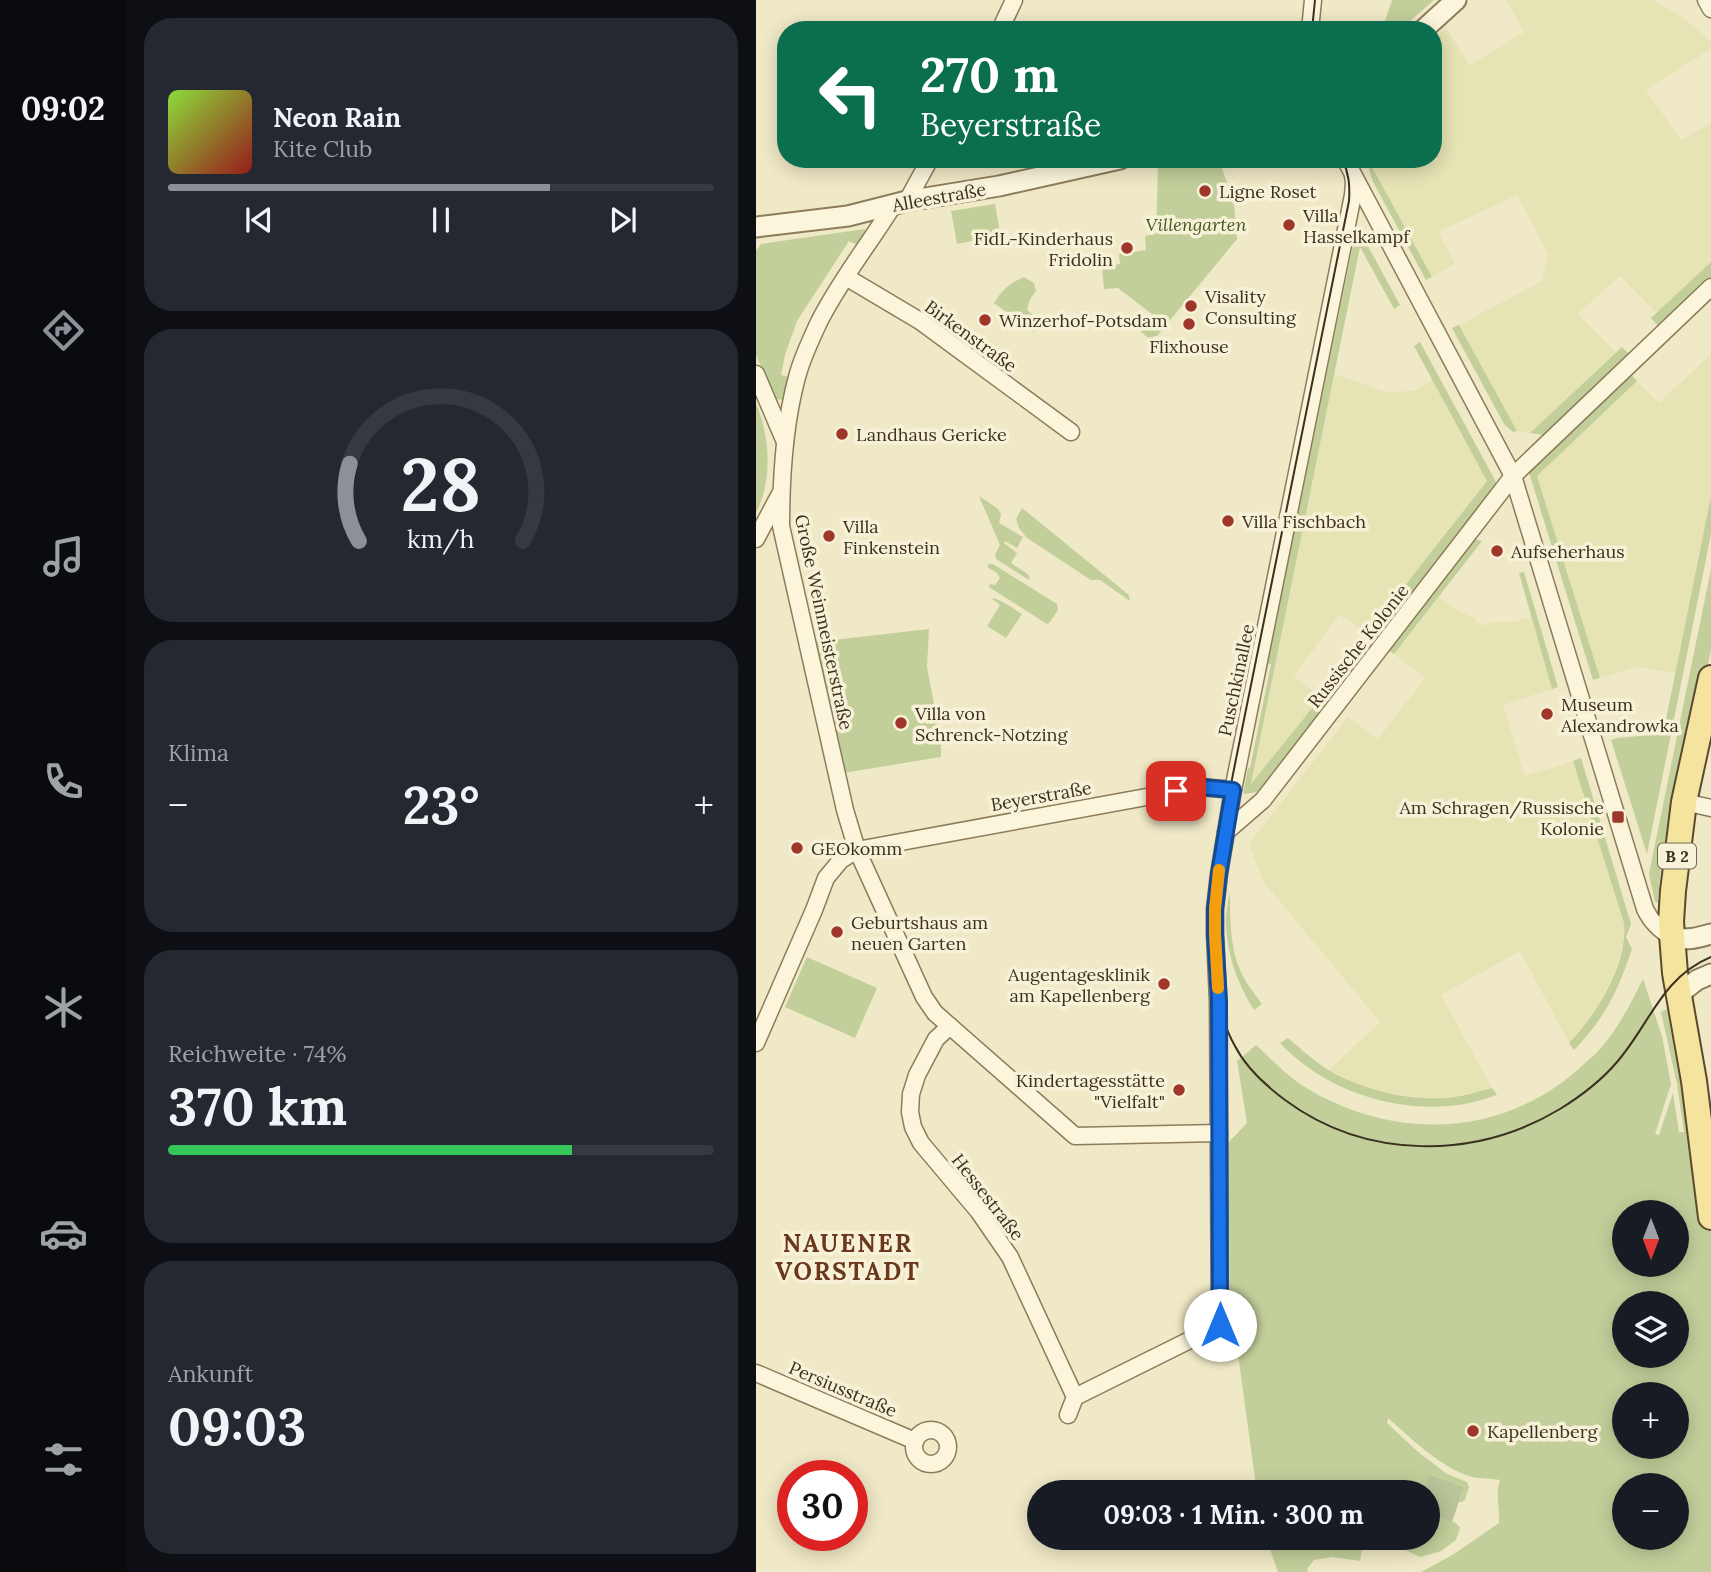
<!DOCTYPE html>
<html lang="de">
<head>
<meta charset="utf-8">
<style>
	body { margin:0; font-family:Lora,serif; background:#242831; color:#f1f3f6; height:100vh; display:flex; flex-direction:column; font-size:26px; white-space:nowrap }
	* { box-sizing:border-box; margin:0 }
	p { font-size:23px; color:#9ea1a6 }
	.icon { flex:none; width:38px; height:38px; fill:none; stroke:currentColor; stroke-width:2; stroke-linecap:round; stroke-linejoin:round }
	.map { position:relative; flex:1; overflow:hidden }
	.details { display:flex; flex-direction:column; gap:18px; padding:18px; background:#0d0f14; width:630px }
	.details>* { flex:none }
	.top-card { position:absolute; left:21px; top:21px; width:665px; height:147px; border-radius:28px; box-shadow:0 4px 18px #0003; background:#0b6e4f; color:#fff; overflow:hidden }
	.needle { width:46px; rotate:180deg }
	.fabs { position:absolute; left:856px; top:1200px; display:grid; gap:14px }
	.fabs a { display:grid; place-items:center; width:77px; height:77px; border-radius:50%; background:#171b24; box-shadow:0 4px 18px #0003; font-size:35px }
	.speed { position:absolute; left:21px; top:1460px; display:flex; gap:14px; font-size:35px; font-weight:700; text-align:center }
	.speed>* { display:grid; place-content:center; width:91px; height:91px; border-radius:50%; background:#171b24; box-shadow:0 4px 18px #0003; line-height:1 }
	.speed .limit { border:10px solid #d22; background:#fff; color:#111 }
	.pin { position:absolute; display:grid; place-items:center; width:60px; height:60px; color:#fff; margin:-30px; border-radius:14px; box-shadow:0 4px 10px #0006 }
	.me { position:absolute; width:77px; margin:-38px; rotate:0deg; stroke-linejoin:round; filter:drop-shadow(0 0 5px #0008) }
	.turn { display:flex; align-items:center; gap:24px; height:147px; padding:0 28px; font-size:32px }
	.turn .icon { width:91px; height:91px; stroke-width:2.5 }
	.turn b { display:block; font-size:49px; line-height:60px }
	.big { font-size:52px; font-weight:700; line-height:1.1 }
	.details .tile { flex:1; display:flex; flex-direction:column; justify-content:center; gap:10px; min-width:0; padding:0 24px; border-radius:28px; background:#242831 }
	.details .dial { align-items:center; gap:0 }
	.dial svg { height:182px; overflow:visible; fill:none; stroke:#363941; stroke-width:7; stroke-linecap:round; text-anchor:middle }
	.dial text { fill:#f1f3f6; stroke:none }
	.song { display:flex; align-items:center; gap:21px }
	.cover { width:84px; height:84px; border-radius:10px; background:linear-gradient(135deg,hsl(90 70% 55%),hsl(0 70% 35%)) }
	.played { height:7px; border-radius:4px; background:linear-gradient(90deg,#8c9099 70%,#363941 70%) }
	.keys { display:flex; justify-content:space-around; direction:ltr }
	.heat { display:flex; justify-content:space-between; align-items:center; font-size:38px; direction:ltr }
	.charge { height:10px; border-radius:5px; background:linear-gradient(90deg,#34c759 74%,#363941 0) }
	.trip { position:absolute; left:271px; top:1480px; width:413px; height:70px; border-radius:35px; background:#171b24; box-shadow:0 4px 18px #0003; font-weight:700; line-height:70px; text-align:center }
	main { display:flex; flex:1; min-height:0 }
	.dock { display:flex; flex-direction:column; width:126px; justify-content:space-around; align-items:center; background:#090b0e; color:#9ea1a6 }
	.dock .icon { width:49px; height:49px }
	.dock .on { color:#8c9099 }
	.dock b { font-size:32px; color:#f1f3f6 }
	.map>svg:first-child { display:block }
	.farmland { fill:#e6e4b4 }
	.green { fill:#c2cf9a; fill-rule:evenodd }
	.cemetery { fill:#b9c499 }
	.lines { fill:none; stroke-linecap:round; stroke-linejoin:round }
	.minor-casing { stroke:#8d7c5b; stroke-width:19 }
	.tertiary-casing { stroke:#8d7c5b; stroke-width:23 }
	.primary-casing { stroke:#5b492f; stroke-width:28 }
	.minor { stroke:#faf5db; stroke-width:16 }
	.tertiary { stroke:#faf5db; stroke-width:19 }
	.primary { stroke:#f4e49e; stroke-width:24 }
	.tram { stroke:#3c311f; stroke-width:2 }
	.route-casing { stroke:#114b97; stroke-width:18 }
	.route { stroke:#1a73e8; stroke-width:12 }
	.slow { stroke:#f59e0b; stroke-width:12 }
	.poi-dot { fill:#9e3729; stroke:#f7f2d7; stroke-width:2.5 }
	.labels { text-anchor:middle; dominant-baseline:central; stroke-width:7; stroke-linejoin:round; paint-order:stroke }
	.shield { fill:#f7f2d7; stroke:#746b56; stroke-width:2 }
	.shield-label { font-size:16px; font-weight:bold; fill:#3c311f }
	.poi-label { font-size:18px; fill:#3c311f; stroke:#f7f2d7; text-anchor:start }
	.street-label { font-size:18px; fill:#3c311f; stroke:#f7f2d7 }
	.park-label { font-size:18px; font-style:italic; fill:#465a25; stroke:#f7f2d7 }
	.district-label { font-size:24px; font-weight:bold; letter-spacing:2px; fill:#6b371d; stroke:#f7f2d7 }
</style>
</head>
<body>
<main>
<nav class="dock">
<b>09:02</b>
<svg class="icon on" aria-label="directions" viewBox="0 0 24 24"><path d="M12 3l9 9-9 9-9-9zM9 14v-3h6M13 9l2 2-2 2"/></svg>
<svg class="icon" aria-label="music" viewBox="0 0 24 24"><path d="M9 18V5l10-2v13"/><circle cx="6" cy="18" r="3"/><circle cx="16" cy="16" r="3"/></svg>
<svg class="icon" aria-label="phone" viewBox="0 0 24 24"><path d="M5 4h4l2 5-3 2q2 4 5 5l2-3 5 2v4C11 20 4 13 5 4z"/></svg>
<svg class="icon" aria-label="climate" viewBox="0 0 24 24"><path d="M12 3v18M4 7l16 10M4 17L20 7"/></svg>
<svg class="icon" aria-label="car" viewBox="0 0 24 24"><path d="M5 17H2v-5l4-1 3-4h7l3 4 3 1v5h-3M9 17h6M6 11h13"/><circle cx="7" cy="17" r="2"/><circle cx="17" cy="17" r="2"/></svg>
<svg class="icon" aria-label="filters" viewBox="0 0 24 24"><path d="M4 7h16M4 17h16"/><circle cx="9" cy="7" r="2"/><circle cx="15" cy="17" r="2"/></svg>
</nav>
<section class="details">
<div class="tile">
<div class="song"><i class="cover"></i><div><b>Neon Rain</b><p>Kite Club</p></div></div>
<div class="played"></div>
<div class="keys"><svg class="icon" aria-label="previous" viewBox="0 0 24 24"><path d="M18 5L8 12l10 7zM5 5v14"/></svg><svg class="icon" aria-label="pause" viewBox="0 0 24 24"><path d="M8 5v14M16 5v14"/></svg><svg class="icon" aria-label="next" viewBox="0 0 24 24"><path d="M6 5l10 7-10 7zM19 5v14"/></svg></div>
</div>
<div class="tile dial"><svg viewBox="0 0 100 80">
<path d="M14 69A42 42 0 1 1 86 69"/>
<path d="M14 69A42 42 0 0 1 10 35" stroke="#8c9099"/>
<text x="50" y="56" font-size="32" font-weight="700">28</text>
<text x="50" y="72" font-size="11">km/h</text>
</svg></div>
<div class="tile"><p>Klima</p>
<div class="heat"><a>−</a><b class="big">23°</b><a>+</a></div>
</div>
<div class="tile"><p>Reichweite · 74%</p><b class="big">370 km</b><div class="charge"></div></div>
<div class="tile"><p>Ankunft</p><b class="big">09:03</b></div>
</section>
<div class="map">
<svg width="955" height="1572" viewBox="0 0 955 1572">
	<rect width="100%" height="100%" fill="#f0e9c7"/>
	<g class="farmland">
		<polygon points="750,0 897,0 925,16 955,41 955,49 890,90 925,140 955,123 955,262 900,313 864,276 822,314 860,352 774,433 761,431 703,325 786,281 792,254 761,195 682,232 699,264 676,277 616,167 618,159 677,159 677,39 690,28 714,65 768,32"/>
		<polygon points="955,354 955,496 919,673 882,667 844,678 781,476 881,381 903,403"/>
		<polygon points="578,374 633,393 659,390 677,380 731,481 611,634 584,614 538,676 565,697 495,786"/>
		<polygon points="683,597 703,611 720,619 720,622 733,626 734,622 756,622 776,617 796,689 747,705 769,776 817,761 868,923 870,937 856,980 838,1013 813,1043 764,951 685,995 736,1088 714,1094 689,1098 662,1097 617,1090 597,1083 573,1070 624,1022 506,880 493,844 592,717 622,739 669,678 638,654"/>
	</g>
	<g class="green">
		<polygon points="636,0 678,0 644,30 626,30"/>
		<polygon points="422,159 463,159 478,204 481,239 401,336 398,336 395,340 385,332 397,315 362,288 348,289 346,266 364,264 363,254 390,250 389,236 400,234 402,166"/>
		<polygon points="612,159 618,159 616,167 676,277 670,280 617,182 614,173"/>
		<polygon points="239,204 245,238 239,236 238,232 220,235 220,240 201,244 195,211"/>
		<polygon points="601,226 644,305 638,309 604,247 495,784 565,697 573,703 507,788 501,792 489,794 487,793 492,768 494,768 515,664 511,663"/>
		<polygon points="109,229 108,238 103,246 93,241 41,321 29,355 25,375 36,378 28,400 19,399 0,355 0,251 5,244"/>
		<polygon points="955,262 955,278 903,327 895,318"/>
		<path d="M268 277 278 283 280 291 274 299 271 310 283 320 278 332 238 303C246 290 254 283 268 277Z"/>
		<polygon points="703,325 761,431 757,432 748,424 696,328"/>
		<polygon points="664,342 740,482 739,489 620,641 611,634 731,481 658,346"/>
		<polygon points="866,347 873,354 787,435 774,433"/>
		<polygon points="873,372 881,381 781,476 844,678 837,680 772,469"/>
		<path d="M0 403C14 437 17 479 0 513Z"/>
		<polygon points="223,496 241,508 245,514 243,523 267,537 261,548 249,541 248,543 261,553 255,563 273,575 272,576 274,578 273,580 240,559 239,554 244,545"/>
		<polygon points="955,496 955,534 891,854 855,740 861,738 907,734"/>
		<polygon points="266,508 373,595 374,601 344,580 335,580 271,538 263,528 260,519"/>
		<polygon points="715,538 726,541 638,654 630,648"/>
		<polygon points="233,564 237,564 301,604 302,610 294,622 291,624 233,587 234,584 239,585 244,578 241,573 231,567"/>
		<polygon points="955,569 955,649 947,689 939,711 904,875 902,903 899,902 893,874"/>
		<polygon points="768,572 802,687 796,689 763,573"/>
		<path d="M235 598C246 599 256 608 266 614L250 638 231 626 244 605Z"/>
		<polygon points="173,629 171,667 185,741 185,757 87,773 60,642"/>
		<path d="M825 758 875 924 870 937 876 949C862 991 849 1018 818 1050L813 1043C822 1033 831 1023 838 1012 855 987 871 953 868 923L817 761Z"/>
		<path d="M474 892C474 917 474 947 484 970 489 982 498 993 506 1004L498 1010C481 983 470 952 470 920 470 911 472 901 474 892Z"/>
		<polygon points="51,957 121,988 99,1038 29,1007"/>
		<path d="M887 979 906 1036 915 1084 899 1134 903 1135 917 1093 923 1132H928L921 1084 905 1012 911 1009 923 1077 936 1130 955 1126V1572H665L698 1554 743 1523C744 1508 739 1495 744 1480 734 1478 724 1479 716 1477 685 1468 656 1439 632 1418L631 1423 661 1451 691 1474 711 1482 713 1487 709 1500 706 1502H703L708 1487 673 1474 666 1493H501L474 1296 472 1143 491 1123 481 1061 500 1045C514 1058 528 1073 544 1084 636 1143 751 1139 830 1062 837 1056 844 1050 849 1043 865 1023 876 1001 887 979ZM868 1213H920V1265H868ZM868 1304H920V1356H868ZM868 1395H920V1447H868ZM868 1486H920V1538H868Z"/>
		<path d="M532 1038C545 1049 559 1062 574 1071 608 1090 649 1100 689 1098 705 1097 721 1092 736 1088L741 1095C730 1098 720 1102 709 1104 643 1115 570 1092 524 1043Z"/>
		<polygon points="672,1513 700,1523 704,1528 700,1540 685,1551 664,1557 641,1546 608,1539 604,1561 576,1557 558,1560 551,1569 552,1572 522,1572 510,1538 672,1538"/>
	</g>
	<polygon class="cemetery" points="673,1474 708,1487 696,1522 672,1513 672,1493 666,1493"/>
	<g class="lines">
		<defs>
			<g id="minor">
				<polyline points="950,0 955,9"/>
				<polyline points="244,30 258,0"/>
				<polyline points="554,30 557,0"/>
				<path d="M589 159 757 476 889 909C895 922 903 930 916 937"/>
				<polyline points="151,201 174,159"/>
				<path d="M138 204C114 243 84 280 63 322 55 339 46 358 41 377 28 425 25 476 25 526L89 810 101 850 168 997 179 1013 319 1136 463 1133"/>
				<polyline points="90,277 164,321 315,432"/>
				<polyline points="0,374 29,442"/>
				<polyline points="0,539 24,494"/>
				<polyline points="928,802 955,808"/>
				<polyline points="470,832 507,800 757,476 955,287"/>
				<polyline points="194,1026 180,1039 161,1075 155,1094 154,1112 157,1127 165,1143 223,1212 254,1257 319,1397"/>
				<polyline points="0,1043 58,910 70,878 85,860 101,850 445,787 477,790"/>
				<polyline points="0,1373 159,1441"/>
				<polyline points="312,1415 319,1397 464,1325 462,1001 459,934 459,909 463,874 477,790 597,195 598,183 597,175"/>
				<circle cx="175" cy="1447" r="17"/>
			</g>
			<g id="tertiary">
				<polyline points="667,30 700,0"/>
				<polyline points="0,227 92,216 151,201 243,186 364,159"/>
				<path d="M916 937C930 941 941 938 955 934"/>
				<polyline points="923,994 941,980 955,974"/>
			</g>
			<polyline id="primary" points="955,678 928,802 917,891 915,922 919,973 938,1081 955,1217"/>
		</defs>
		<use href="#minor" class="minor-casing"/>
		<use href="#tertiary" class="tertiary-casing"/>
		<use href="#primary" class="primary-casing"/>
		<use href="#minor" class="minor"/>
		<use href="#tertiary" class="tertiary"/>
		<use href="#primary" class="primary"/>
		<g class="tram">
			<polyline points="556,30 559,0"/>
			<path d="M586 159C593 173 594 185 593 201L480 759C467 825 452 892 457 959 458 971 458 984 461 996 465 1013 470 1031 479 1046 490 1068 509 1085 529 1100 610 1160 719 1160 804 1109 825 1096 845 1081 861 1062 894 1024 905 978 955 957"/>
		</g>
	</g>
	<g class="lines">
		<defs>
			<polyline id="route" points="420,791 445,787 477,790 463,874 459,909 459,934 463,1001 464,1325"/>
		</defs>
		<use href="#route" class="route-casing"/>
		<use href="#route" class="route"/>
		<polyline class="slow" points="462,988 459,934 459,909 463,870"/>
	</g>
	<g class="poi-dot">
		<circle cx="449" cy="191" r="7"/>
		<circle cx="533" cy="225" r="7"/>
		<circle cx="371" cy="248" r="7"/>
		<circle cx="435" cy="306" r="7"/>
		<circle cx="229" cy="320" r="7"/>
		<circle cx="433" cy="324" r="7"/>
		<circle cx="86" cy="434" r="7"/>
		<circle cx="472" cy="521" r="7"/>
		<circle cx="73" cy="536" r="7"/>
		<circle cx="741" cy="551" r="7"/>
		<circle cx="791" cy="714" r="7"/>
		<circle cx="145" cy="723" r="7"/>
		<rect x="855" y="810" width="14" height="14" rx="3.5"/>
		<circle cx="41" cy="848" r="7"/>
		<circle cx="81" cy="932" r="7"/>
		<circle cx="408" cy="984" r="7"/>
		<circle cx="423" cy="1090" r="7"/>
		<circle cx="717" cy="1431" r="7"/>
	</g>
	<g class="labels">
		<rect class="shield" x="902" y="843.5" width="38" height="25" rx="5"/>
		<g class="shield-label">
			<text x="921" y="856">B 2</text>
		</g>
		<g class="poi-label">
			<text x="463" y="191">Ligne Roset</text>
			<text x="547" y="215">Villa<tspan x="547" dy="21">Hasselkampf</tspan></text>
			<text x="357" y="238" text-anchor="end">FidL-Kinderhaus<tspan x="357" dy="21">Fridolin</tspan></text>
			<text x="449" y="296">Visality<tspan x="449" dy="21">Consulting</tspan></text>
			<text x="243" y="320">Winzerhof-Potsdam</text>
			<text x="433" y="346" text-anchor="middle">Flixhouse</text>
			<text x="100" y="434">Landhaus Gericke</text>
			<text x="486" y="521">Villa Fischbach</text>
			<text x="87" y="526">Villa<tspan x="87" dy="21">Finkenstein</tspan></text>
			<text x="755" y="551">Aufseherhaus</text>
			<text x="805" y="704">Museum<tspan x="805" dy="21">Alexandrowka</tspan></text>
			<text x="159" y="713">Villa von<tspan x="159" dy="21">Schrenck-Notzing</tspan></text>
			<text x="848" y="807" text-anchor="end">Am Schragen/Russische<tspan x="848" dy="21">Kolonie</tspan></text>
			<text x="55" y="848">GEOkomm</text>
			<text x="95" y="922">Geburtshaus am<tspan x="95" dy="21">neuen Garten</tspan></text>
			<text x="394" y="974" text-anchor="end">Augentagesklinik<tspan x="394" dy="21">am Kapellenberg</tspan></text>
			<text x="409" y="1080" text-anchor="end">Kindertagesstätte<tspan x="409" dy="21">"Vielfalt"</tspan></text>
			<text x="731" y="1431">Kapellenberg</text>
		</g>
		<g class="street-label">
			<text transform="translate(183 197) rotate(-10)">Alleestraße</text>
			<text transform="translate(215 336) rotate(36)">Birkenstraße</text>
			<text transform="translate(68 622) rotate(78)">Große Weinmeisterstraße</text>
			<text transform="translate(602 646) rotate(-52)">Russische Kolonie</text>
			<text transform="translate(480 680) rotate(-78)">Puschkinallee</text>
			<text transform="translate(285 796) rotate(-10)">Beyerstraße</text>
			<text transform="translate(232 1197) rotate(52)">Hessestraße</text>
			<text transform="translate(87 1389) rotate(23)">Persiusstraße</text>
		</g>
		<g class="park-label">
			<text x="440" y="224">Villengarten</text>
		</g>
		<g class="district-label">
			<text x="92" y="1243">NAUENER<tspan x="92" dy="28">VORSTADT</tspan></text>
		</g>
	</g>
</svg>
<div class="fabs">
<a><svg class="needle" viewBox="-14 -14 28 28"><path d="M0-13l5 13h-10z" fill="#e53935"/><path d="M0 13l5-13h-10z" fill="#9ea1a6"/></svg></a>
<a><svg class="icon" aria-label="layers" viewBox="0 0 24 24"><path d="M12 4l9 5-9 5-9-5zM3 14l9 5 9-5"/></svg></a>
<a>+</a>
<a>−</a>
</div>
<div class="speed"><div class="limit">30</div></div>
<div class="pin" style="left:420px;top:791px;background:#d93025"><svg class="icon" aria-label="arrive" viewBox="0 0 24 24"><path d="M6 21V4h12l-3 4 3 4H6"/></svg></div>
<svg class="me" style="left:464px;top:1325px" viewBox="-20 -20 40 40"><circle r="19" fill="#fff"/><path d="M0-13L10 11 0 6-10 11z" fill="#1a73e8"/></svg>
<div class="trip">09:03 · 1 Min. · 300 m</div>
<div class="top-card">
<div class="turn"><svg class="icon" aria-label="left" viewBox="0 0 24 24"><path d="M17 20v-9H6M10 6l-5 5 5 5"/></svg><div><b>270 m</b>Beyerstraße</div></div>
</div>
</div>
</main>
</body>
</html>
